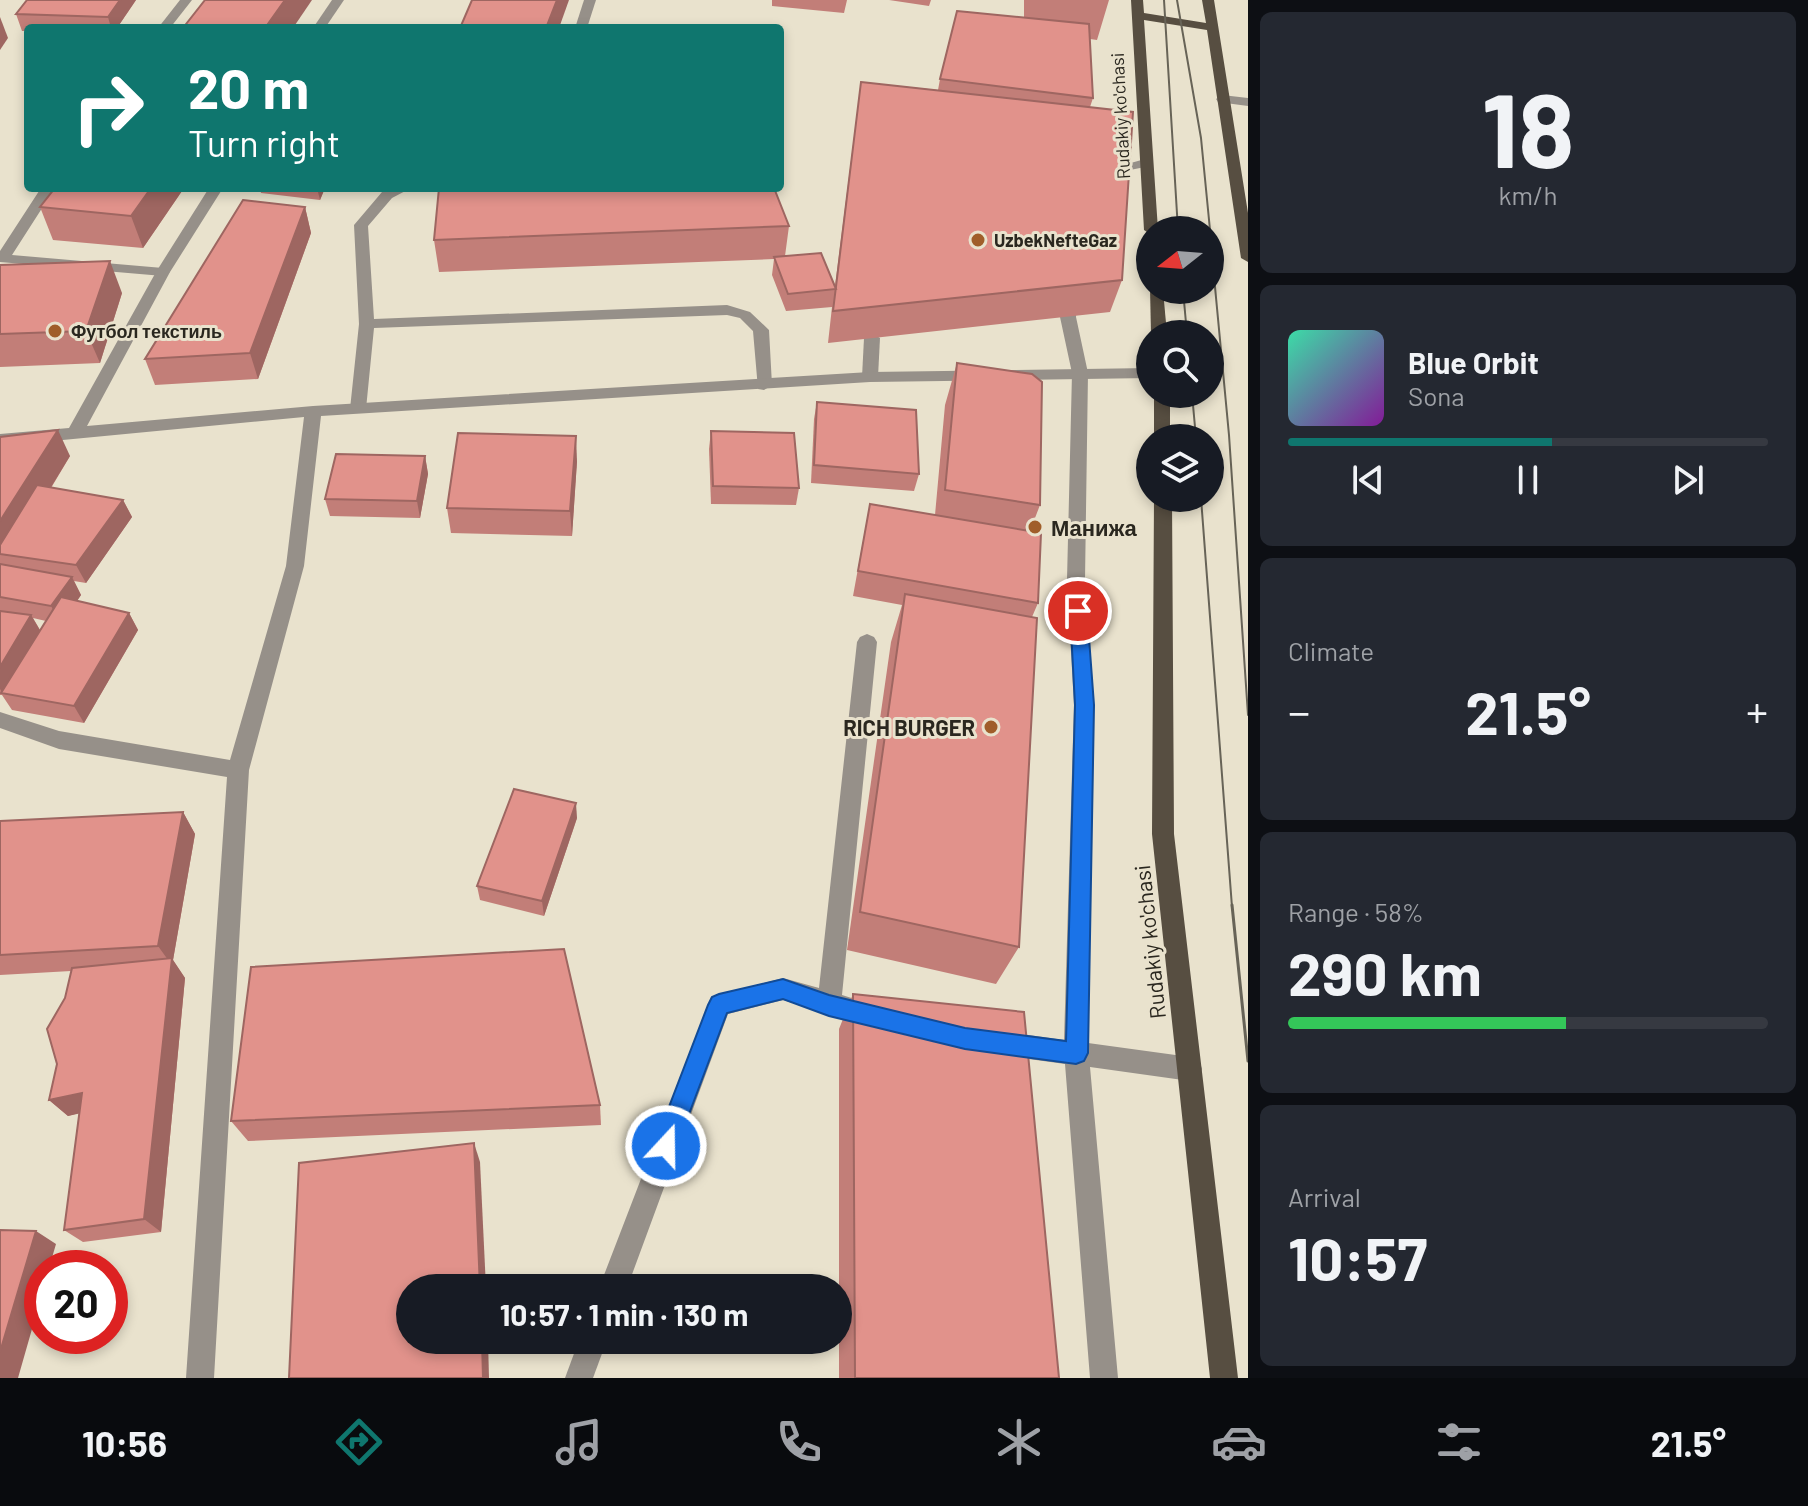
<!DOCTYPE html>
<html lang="en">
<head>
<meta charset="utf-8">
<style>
	body { margin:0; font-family:Barlow,sans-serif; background:#242831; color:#f1f3f6; height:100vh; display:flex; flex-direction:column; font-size:30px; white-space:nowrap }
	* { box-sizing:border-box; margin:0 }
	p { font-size:26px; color:#9ea1a6 }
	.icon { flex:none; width:44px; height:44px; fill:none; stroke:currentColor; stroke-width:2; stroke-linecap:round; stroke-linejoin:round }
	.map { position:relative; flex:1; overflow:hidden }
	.sheet { display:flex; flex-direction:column; gap:12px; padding:12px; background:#0d0f14; width:560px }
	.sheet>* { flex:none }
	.hud { position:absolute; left:24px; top:24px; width:760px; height:168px; border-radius:8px; box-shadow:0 4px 12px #0003; background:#0f766e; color:#fff; overflow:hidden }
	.needle { width:52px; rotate:253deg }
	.fabs { position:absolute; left:1136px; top:216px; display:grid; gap:16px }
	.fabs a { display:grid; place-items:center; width:88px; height:88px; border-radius:50%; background:#171b24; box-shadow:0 4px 12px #0003; font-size:40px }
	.speed { position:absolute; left:24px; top:1250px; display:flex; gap:16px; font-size:40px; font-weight:700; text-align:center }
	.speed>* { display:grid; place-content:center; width:104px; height:104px; border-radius:50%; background:#171b24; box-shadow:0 4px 12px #0003; line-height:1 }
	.speed .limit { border:12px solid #d22; background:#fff; color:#111 }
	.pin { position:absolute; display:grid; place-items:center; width:68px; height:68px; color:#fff; margin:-34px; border:4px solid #fff; border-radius:50%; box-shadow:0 2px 8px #0007 }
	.me { position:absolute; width:88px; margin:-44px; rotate:21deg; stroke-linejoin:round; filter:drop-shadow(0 0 6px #0008) }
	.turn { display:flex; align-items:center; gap:28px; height:168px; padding:0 32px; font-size:36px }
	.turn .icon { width:104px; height:104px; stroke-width:2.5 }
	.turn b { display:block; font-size:56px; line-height:68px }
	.big { font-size:60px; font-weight:700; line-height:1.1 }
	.sheet .card { flex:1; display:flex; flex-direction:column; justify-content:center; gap:12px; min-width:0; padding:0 28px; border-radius:12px; background:#242831 }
	.sheet .dial { align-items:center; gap:0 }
	.dial b { font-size:104px; line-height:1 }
	.song { display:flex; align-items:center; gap:24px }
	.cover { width:96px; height:96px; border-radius:12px; background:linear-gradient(135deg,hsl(160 70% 55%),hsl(290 70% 35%)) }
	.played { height:8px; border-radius:4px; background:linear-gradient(90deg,#0f766e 55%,#363941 55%) }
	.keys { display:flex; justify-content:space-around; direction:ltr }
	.heat { display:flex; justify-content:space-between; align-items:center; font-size:44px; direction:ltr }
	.charge { height:12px; border-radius:6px; background:linear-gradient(90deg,#34c759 58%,#363941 0) }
	.trip { position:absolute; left:396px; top:1274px; width:456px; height:80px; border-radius:40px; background:#171b24; box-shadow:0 4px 12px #0003; font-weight:700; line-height:80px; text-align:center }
	.dock { display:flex; height:128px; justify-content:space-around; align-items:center; background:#090b0e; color:#9ea1a6 }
	.dock .icon { width:56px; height:56px }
	.dock .selected { color:#0f766e }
	.dock b { font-size:36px; color:#f1f3f6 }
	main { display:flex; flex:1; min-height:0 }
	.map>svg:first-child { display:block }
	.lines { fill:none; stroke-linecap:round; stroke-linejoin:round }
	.lane { fill:#969089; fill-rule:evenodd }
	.street { fill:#969089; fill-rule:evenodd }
	.primary { fill:#574e41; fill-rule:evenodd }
	.tram-far1 { stroke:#676357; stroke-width:2 }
	.tram { stroke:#676357; stroke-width:3 }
	.wall { fill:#c27e78; fill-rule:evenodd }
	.shaded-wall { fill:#9e6661 }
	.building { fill:#e1928b; stroke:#9e6661; stroke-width:2 }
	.route { fill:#1a73e8; stroke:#114b97; stroke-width:2 }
	.poi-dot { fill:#a05e2a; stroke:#e9e2cd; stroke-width:3 }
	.labels { text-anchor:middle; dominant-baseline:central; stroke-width:6; stroke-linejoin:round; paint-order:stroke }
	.far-street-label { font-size:18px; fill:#2a271f; stroke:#e9e2cd }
	.far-poi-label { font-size:18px; font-weight:bold; fill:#2a271f; stroke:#e9e2cd; text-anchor:start }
	.poi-label { font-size:22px; font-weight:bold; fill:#2a271f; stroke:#e9e2cd; text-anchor:start }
	.street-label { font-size:22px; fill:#2a271f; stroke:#e9e2cd }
</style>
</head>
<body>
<main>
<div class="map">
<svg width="1248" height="1378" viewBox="0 0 1248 1378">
	<rect width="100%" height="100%" fill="#e9e2cd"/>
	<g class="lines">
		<g class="lane">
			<polygon points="180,0 192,0 170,28 158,28"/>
			<polygon points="584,0 596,0 587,28 575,28"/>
			<polygon points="1145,159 1150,160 1150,166 1120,172 1113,168"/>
			<polygon points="41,188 55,188 12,255 163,268 170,272 163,276 0,262 0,251"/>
			<polygon points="392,188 411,188 392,198 368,226 374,319 727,305 750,312 769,330 772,385 764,390 758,389 753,331 740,318 727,315 374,328 366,409 364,413 352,413 350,409 359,324 354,225 382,192"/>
			<polygon points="1069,288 1077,293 1076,317 1088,373 1085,580 1094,705 1088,1043 1190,1057 1199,1060 1202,1069 1199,1078 1190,1081 1090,1067 1118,1378 1090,1378 1065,1064 999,1055 990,1051 987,1043 990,1035 999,1031 1064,1040 1074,705 1067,580 1072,373 1060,317 1061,293"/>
			<polygon points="872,333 880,338 878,377 870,382 862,377 864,338"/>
			<polygon points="867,634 874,637 877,642 842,995 880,1007 883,1015 880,1023 871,1027 783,1000 728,1014 627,1288 599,1288 711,997 783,978 819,988 857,642 860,637"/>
			<polygon points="579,1340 607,1340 593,1378 565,1378"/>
		</g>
		<g class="street">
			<polygon points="332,0 344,0 325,28 313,28"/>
			<polygon points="1222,95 1248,98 1248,106 1218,102 1216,99"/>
			<polygon points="209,188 223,188 170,272 87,426 313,406 870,372 1150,368 1150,378 870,382 321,416 304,566 249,770 214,1378 186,1378 227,777 59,749 0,728 0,712 59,731 230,760 286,566 304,417 0,446 0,434 69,428 156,272"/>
		</g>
		<g class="primary">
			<polygon points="1131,0 1143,0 1144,13 1206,23 1202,0 1214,0 1248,213 1248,262 1241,258 1207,30 1144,20 1158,230 1150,230 1150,234 1144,230"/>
			<polygon points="1150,288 1163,290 1167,334 1151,334"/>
			<rect x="1154" y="394" width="16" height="44"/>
			<polygon points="1154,498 1172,498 1174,834 1238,1378 1210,1378 1152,834"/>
		</g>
		<g class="tram-far1">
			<polyline points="1164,0 1178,230"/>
			<polyline points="1177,0 1201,138 1210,230"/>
			<polyline points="1210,234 1229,435 1248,715"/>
			<polyline points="1183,290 1187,334"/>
			<polyline points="1192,394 1196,438"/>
			<polyline points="1201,498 1232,907"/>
		</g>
		<polyline class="tram" points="1232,905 1248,1061"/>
	</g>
	<g class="wall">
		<polygon points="136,0 117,28 28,28 28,31 22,31 16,14"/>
		<polygon points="772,0 847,0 844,13 772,6"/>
		<polygon points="889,0 931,0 929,6"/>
		<polygon points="1024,0 1109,0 1097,40 1090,39 1093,98 1090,107 1122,280 1110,312 828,343 832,307 786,311 772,275 774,259 439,272 434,240 789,226 785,256 835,286 861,82 938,90 940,79 1024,17"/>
		<polygon points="55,188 184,188 143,248 53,240 40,207"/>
		<polygon points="260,188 325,188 320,200 261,193"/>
		<polygon points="305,207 311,233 258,379 155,385 145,359"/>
		<polygon points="0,265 122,293 100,363 0,367"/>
		<polygon points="957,363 1040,505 1030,531 1038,603 1032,617 1019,947 996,984 847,950 891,642 902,605 853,596 865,530 870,504 935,515 945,405"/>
		<polygon points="817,402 919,474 914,491 811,483 814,419"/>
		<polygon points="711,431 799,488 796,505 711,504 709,449"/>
		<path d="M0 437 70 456 51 488 123 500 132 517 86 583 74 581 81 595 77 601 129 613 138 630 84 723 12 710 2 695H0ZM33 618 46 621 40 630Z"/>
		<polygon points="425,456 428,474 420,518 330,516 325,499"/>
		<polygon points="577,461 572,536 451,533 447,508"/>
		<polygon points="183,812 195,834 173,960 185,978 161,1232 83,1242 64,1230 79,1113 68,1116 49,1100 57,1064 65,998 71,971 0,975 0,821"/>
		<polygon points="577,818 544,916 480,900 477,886"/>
		<polygon points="853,994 1059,1378 839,1378 839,1029"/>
		<polygon points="600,1105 601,1125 248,1141 231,1121"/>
	</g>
	<g class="shaded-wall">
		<polygon points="120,0 136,0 117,28 111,28 108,17"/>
		<polygon points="285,0 312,0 293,28 265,28"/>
		<polygon points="557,0 569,0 559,28 546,28"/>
		<polygon points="0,17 8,38 0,50"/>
		<polygon points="151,188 184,188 143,248 131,216"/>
		<polygon points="317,188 325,188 320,200"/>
		<polygon points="305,207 311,233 258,379 250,353"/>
		<polygon points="110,261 122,293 100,363 86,331"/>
		<polygon points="58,430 70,456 9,556 0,554 0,521"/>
		<polygon points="576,436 577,461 572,536 570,511"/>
		<polygon points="425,456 428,474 420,518 417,501"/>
		<polygon points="123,500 132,517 86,583 76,565"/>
		<polygon points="72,577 81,595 61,624 51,606"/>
		<polygon points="129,613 138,630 84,723 74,706"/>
		<polygon points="31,615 41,632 3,694 0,689 0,667"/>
		<polygon points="576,803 577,818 544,916 542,901"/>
		<polygon points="183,812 195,834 173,960 185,978 161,1232 144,1219 171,964 158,946"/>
		<polygon points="82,1093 99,1109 68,1116 49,1100"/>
		<polygon points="474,1143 480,1162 486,1288 480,1288"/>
		<polygon points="36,1231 56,1244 49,1268 42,1268 42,1294 18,1378 0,1378 0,1352"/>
		<polygon points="482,1340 488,1340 489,1378 483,1378"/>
	</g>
	<g class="building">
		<polygon points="27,0 120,0 108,17 16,14"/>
		<polygon points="205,0 285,0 265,28 183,28"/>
		<polygon points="472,0 557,0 546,28 460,28"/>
		<polygon points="957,11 1089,24 1093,98 940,79"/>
		<polygon points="861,82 1133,112 1122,280 833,311"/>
		<polygon points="55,188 151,188 131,216 40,207"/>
		<polygon points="439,188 774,188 789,226 434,240"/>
		<polygon points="243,200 305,207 250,353 145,359"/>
		<polygon points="821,253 836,289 788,294 774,257"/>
		<polygon points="110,261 86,331 0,334 0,265"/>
		<polygon points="957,363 1032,374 1042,382 1040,505 945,490"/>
		<polygon points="817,402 916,410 919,474 814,465"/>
		<polygon points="58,430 0,521 0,437"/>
		<polygon points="711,431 794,433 799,488 713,486"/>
		<polygon points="458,433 576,436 570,511 447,508"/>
		<polygon points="336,454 425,456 417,501 325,499"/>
		<polygon points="37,485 123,500 76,565 0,554 0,545"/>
		<polygon points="870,504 1041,533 1038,603 858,571"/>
		<polygon points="0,564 72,577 51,606 0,597"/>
		<polygon points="905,594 1037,618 1019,947 860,912"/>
		<polygon points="61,597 129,613 74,706 1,693"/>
		<polygon points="0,611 31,615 0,667"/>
		<polygon points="514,789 576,803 542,901 477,886"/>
		<polygon points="183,812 158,946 0,955 0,821"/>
		<polygon points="564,949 600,1105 231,1121 251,967"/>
		<polygon points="172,958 144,1219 64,1230 82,1093 49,1100 57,1064 47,1029 65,998 72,968"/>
		<polygon points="853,994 1024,1012 1059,1378 855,1378"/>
		<polygon points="474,1143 480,1288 410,1288 410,1340 482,1340 483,1378 289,1378 299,1163"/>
		<polygon points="0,1230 36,1231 0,1352"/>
	</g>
	<polygon class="route" points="1078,605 1087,611 1094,705 1088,1053 1084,1061 1076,1064 965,1049 829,1016 783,999 727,1013 674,1154 666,1158 658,1154 654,1146 708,1005 712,997 719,994 783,979 829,995 965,1028 1066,1041 1075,705 1070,611"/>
	<g class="poi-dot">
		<circle cx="978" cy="240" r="8"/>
		<circle cx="55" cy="331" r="8"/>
		<circle cx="1035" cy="527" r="8"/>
		<circle cx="991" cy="727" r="8"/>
	</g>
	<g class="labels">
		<g class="far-street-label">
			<text transform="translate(1120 116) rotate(-93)">Rudakiy ko'chasi</text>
		</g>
		<g class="far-poi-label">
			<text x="994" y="240">UzbekNefteGaz</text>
			<text x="71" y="331">Футбол текстиль</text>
		</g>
		<g class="poi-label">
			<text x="1051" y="527">Манижа</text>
			<text x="975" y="727" text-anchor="end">RICH BURGER</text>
		</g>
		<g class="street-label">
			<text transform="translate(1149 942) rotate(-96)">Rudakiy ko'chasi</text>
		</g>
	</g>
</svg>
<div class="fabs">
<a><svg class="needle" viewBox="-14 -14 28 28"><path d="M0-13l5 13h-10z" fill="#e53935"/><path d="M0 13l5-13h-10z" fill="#9ea1a6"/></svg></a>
<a><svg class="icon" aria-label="search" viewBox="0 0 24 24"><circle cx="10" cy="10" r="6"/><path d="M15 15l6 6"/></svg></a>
<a><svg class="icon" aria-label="layers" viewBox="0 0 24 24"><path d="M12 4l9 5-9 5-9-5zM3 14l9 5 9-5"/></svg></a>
</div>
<div class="speed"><div class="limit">20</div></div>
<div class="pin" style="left:1078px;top:611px;background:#d93025"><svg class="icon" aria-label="arrive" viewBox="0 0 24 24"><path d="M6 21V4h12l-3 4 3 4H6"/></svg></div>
<svg class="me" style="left:666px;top:1146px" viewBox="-20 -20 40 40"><circle r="17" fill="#1a73e8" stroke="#fff" stroke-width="3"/><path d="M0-11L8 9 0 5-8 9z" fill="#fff"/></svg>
<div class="trip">10:57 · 1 min · 130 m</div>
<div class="hud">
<div class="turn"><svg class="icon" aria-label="right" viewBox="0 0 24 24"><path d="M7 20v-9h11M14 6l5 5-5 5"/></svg><div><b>20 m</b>Turn right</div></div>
</div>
</div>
<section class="sheet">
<div class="card dial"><b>18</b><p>km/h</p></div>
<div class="card">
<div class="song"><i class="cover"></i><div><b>Blue Orbit</b><p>Sona</p></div></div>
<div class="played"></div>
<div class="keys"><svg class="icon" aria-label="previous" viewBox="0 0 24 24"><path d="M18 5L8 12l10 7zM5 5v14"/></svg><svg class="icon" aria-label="pause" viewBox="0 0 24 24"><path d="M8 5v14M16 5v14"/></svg><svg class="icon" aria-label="next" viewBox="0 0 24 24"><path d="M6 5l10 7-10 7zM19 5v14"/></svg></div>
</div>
<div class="card"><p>Climate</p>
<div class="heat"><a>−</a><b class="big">21.5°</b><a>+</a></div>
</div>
<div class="card"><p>Range · 58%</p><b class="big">290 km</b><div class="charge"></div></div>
<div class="card"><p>Arrival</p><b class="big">10:57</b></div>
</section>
</main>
<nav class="dock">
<b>10:56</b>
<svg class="icon selected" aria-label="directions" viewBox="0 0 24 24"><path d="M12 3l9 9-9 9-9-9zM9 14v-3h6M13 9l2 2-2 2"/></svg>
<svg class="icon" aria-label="music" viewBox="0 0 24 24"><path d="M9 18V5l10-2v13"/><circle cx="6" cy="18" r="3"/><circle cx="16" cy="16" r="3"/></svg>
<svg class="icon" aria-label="phone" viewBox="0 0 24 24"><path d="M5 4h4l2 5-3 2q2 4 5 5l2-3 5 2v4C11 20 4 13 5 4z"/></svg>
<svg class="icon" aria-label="climate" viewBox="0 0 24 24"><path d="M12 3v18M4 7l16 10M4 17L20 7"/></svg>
<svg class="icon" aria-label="car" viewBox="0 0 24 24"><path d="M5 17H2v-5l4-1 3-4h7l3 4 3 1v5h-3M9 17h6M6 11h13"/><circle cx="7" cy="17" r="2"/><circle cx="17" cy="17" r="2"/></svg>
<svg class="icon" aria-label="filters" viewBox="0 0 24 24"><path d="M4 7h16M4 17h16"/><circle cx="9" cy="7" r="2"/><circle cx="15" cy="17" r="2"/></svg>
<b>21.5°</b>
</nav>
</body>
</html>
